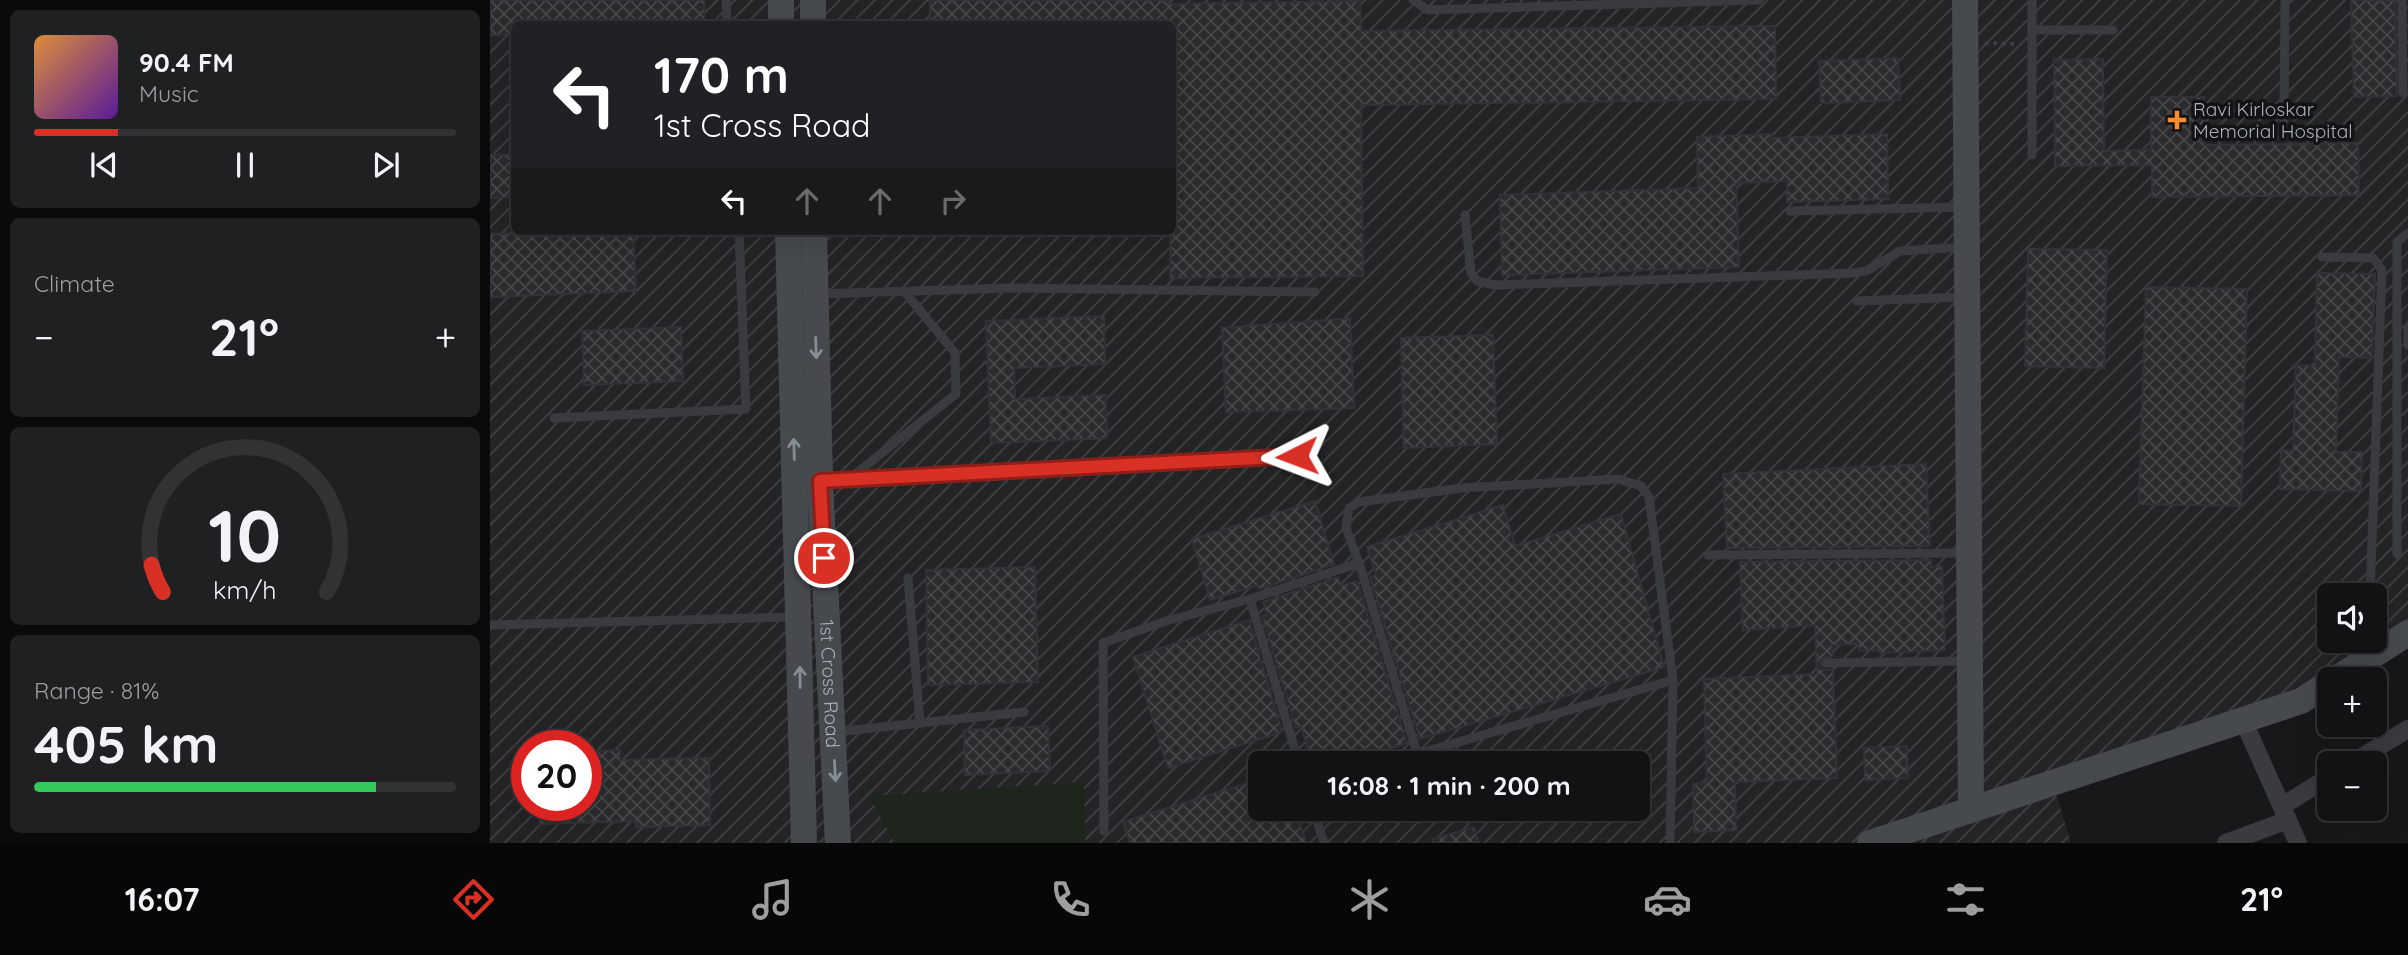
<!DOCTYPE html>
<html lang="en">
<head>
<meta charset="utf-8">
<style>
	body { margin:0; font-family:Quicksand,sans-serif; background:#1f2022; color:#f1f3f6; height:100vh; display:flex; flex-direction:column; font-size:26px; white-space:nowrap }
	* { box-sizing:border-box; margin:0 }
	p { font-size:23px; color:#9c9ea0 }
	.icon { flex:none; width:38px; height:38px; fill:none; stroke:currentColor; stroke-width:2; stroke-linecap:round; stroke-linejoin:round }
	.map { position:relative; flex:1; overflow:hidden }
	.drawer { display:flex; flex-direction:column; gap:10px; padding:10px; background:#0a0a0b; width:490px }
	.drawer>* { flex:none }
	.hud { position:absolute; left:21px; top:21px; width:665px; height:214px; border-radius:10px; box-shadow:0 7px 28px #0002,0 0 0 2px #313234; background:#202124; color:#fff; overflow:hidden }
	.buttons { position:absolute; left:1827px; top:583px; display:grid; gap:14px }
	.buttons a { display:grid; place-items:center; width:70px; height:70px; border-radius:10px; background:#121214; box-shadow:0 7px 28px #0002,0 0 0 2px #313234; font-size:35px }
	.speed { position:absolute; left:21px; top:730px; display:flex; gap:14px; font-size:35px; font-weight:700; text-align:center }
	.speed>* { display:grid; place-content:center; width:91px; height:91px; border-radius:50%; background:#121214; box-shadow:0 7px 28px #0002,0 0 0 2px #313234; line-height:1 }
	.speed .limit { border:10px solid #d22; background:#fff; color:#111 }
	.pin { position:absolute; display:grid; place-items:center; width:60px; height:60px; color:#fff; margin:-30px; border:4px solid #fff; border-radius:50%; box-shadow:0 2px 7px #0007 }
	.me { position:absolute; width:77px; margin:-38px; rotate:267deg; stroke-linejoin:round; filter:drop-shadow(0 0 5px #0008) }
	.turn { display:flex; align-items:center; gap:24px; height:147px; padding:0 28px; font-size:32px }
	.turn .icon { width:91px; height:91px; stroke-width:2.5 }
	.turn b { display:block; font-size:49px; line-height:60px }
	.lanes { display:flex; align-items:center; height:66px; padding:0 28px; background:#0003; justify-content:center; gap:35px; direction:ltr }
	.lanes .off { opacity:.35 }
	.big { font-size:52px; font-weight:700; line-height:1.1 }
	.drawer .widget { flex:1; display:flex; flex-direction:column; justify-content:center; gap:10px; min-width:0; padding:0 24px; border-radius:10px; background:#1f2022 }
	.drawer .dial { align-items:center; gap:0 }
	.dial svg { height:182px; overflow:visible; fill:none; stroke:#313234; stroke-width:7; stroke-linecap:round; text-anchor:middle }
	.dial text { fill:#f1f3f6; stroke:none }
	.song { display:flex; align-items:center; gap:21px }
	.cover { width:84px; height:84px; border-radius:10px; background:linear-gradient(135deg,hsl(30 70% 55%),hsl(270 70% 35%)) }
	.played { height:7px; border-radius:4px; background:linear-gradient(90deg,#d93025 20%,#313234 20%) }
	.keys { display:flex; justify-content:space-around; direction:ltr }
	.heat { display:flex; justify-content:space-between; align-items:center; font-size:38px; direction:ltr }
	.charge { height:10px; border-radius:5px; background:linear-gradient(90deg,#34c759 81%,#313234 0) }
	.trip { position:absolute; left:758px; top:751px; width:402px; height:70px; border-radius:10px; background:#121214; box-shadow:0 7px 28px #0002,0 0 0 2px #313234; font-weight:700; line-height:70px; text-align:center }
	.tab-bar { display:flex; height:112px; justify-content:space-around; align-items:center; background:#070708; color:#9c9ea0 }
	.tab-bar .icon { width:49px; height:49px }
	.tab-bar .on { color:#d93025 }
	.tab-bar b { font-size:32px; color:#f1f3f6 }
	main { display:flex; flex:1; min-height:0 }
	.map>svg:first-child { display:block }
	.industrial { fill:url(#industrial-furrows); fill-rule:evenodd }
	.grass { fill:#1e251d }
	.building { fill:url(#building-cross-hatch); stroke:#323336; stroke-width:2 }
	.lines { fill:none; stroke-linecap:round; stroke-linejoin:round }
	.path { stroke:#3e4246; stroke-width:3.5; stroke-dasharray:3.5 5; stroke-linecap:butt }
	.lane { stroke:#393b3f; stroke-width:9 }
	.street { stroke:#393b3f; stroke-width:18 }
	.secondary { stroke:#464a4f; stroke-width:26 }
	.oneway { stroke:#868e95 }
	.route-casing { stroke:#8d1f18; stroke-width:18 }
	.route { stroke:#d93025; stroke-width:12 }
	.poi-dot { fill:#fb8d2f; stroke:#131315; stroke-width:2.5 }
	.labels { text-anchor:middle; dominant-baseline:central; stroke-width:7; stroke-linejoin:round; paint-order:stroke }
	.poi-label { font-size:19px; fill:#a9b2ba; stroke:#131315; text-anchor:start }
	.street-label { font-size:19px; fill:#a9b2ba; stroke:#131315 }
</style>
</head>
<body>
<main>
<section class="drawer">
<div class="widget">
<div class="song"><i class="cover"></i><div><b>90.4 FM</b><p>Music</p></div></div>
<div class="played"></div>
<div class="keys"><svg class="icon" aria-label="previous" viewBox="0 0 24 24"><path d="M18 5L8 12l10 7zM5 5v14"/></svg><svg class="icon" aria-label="pause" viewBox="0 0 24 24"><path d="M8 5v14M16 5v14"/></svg><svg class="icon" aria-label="next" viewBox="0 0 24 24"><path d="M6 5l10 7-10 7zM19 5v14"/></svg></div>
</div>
<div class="widget"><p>Climate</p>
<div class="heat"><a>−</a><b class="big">21°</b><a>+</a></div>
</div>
<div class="widget dial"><svg viewBox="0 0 100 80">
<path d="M14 69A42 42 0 1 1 86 69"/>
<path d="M14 69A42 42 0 0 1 9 57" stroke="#d93025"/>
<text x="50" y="56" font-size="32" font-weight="700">10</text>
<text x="50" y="72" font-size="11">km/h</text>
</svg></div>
<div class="widget"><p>Range · 81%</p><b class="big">405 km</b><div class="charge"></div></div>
</section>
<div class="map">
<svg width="1918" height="843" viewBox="0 0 1918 843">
	<defs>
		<pattern id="industrial-furrows" width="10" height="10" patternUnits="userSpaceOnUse" patternTransform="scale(1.75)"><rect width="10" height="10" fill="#242427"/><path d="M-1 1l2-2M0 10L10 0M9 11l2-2" fill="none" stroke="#414144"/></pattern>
		<pattern id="building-cross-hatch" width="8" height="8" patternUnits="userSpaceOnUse" patternTransform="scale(1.75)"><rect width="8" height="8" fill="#2b2b2e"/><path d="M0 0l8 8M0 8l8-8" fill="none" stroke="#47474a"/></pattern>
	</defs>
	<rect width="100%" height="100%" fill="#18181a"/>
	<path class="industrial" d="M0 0H1918V630L1822 687 1560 775 1581 843H0ZM24 24H682V231H24ZM1839 595H1885V640H1839ZM37 746H96V805H37ZM770 763H1148V808H770Z"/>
	<polygon class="grass" points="594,782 595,843 405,843 379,796"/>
	<g class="building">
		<polygon points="0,0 214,0 215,24 24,24 24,34 0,35"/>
		<polygon points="440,0 678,0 678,4 870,1 871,31 1285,26 1286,99 871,105 873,276 680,278 682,24 440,24"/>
		<polygon points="1861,0 1905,0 1907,96 1864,97"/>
		<polygon points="1408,58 1410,100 1331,103 1329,61"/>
		<polygon points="1613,59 1614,151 1661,150 1661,97 1714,97 1714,145 1868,143 1869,195 1662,197 1662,165 1565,166 1564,60"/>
		<polygon points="1282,134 1282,138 1397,134 1398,199 1297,202 1297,181 1246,183 1249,267 1012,275 1010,195 1208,188 1207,137"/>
		<polygon points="24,154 24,197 0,198 0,155"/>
		<polygon points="82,231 143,231 146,291 0,297 0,234"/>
		<polygon points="1538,249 1617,250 1614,368 1535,366"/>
		<polygon points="1827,273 1885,274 1882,358 1849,357 1846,452 1872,452 1871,491 1790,489 1791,450 1803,451 1806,365 1825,366"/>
		<polygon points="1656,287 1757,289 1751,506 1649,504"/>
		<polygon points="614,316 615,364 524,368 525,399 616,395 617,438 501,443 496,321"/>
		<polygon points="860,318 864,408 736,412 732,328"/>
		<polygon points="191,327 193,381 94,385 92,331"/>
		<polygon points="1003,335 1007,444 914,448 911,338"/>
		<polygon points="1436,464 1440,546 1237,548 1233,474"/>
		<polygon points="825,501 844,564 769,589 768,585 720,600 702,539"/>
		<polygon points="1013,505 1025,546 1131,514 1174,667 930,739 880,577 886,575 877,547"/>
		<polygon points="1441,560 1441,567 1452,566 1455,650 1390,653 1390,650 1369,651 1368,644 1342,645 1343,656 1330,660 1332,669 1343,670 1347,778 1245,782 1246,830 1204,832 1203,784 1217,783 1214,679 1327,674 1325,625 1253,630 1250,562"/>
		<polygon points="545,567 548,682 438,685 436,570"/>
		<polygon points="848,577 851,586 867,581 917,743 852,763 822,763 811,726 806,728 772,616 777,615 773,602"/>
		<polygon points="759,620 792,732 678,768 643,657"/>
		<polygon points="558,726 560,771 475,775 474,730"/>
		<polygon points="1417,746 1418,778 1375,780 1374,748"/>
		<polygon points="130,750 130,760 219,758 220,825 146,827 146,821 50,824 49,805 96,805 96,751"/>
		<polygon points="770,779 770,808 805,808 816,843 640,843 633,822"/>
		<polygon points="984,827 989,843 944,843 943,839"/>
	</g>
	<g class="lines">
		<polyline class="path" points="1495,43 1529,44"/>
		<g class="lane">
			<polyline points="236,0 237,24"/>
			<polyline points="923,0 938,10 1269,0"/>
			<polyline points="1912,0 1913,93"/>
			<polyline points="1542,30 1623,30"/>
			<polyline points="1794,120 1795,0"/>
			<polyline points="1542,155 1542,0"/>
			<polyline points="1300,211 1475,207"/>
			<polyline points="975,215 981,273 987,281 1005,285 1363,273 1376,271 1410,251 1475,247"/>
			<polyline points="1832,257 1883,258 1892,270 1880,595"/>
			<polyline points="327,294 519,288 825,292"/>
			<polyline points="1367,301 1476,297"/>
			<polyline points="1918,327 1918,345"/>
			<polyline points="64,418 256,409 249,231"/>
			<polyline points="359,479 807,456"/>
			<polyline points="332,481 359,479 466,394 465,353 415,292"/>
			<polyline points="1907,554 1907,242 1918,233"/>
			<polyline points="1218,555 1478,553"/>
			<polyline points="869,563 927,753"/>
			<polyline points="418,578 430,723"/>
			<polyline points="760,599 869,563 856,528 859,508 869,502 972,488 1128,479 1151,486 1159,497 1183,680"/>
			<polyline points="0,625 304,617"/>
			<polyline points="1336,663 1478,661"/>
			<polyline points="345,732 534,712"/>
			<polyline points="896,763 1183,680 1180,843"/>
			<polyline points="823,808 834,843"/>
			<polyline points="614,831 613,643 676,621 760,599 809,763"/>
		</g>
		<g class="street">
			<polyline points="1753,720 1808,843"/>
			<polyline points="1862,763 1918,729"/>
			<polyline points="1792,806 1839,777"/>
			<polyline points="1736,843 1798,820"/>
		</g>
		<g class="secondary">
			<polyline points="291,0 291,24"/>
			<polyline points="323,0 323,24"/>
			<polyline points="1475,0 1481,809"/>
			<polyline points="298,231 314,843"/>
			<path id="s1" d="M324 231 330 481 348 843"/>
			<polyline points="1846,679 1918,633"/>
			<polyline points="1380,843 1811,701 1839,683"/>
		</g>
	</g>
	<defs><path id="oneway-shaft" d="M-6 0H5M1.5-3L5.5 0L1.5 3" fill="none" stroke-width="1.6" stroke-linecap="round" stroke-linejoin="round" transform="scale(1.75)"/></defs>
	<g class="oneway">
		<use href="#oneway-shaft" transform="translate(326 348) rotate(88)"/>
		<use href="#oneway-shaft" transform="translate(304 449) rotate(-92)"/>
		<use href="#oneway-shaft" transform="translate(310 677) rotate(-91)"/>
		<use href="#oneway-shaft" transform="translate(345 771) rotate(87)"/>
	</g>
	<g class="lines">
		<defs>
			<polyline id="route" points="334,558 330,481 807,456"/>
		</defs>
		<use href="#route" class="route-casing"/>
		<use href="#route" class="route"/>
	</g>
	<path class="poi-dot" d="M1683.5 109.5h7v7h7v7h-7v7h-7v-7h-7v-7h7z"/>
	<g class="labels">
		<g class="poi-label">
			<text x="1703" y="109">Ravi Kirloskar<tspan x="1703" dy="22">Memorial Hospital</tspan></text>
		</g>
		<g class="street-label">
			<text stroke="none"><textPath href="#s1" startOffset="453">1st Cross Road</textPath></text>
		</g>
	</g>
</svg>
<div class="buttons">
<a><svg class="icon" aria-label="sound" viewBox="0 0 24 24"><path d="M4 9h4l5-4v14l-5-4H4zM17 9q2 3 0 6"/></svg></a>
<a>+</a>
<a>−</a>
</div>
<div class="speed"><div class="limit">20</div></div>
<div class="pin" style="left:334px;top:558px;background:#d93025"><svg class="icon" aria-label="arrive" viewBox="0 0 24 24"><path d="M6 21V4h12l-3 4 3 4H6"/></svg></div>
<svg class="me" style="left:807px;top:456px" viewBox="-20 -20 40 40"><path d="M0-17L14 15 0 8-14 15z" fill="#d93025" stroke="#fff" stroke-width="4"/></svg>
<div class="trip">16:08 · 1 min · 200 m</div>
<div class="hud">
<div class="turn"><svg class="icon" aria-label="left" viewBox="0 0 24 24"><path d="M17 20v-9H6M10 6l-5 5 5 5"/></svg><div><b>170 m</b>1st Cross Road</div></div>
<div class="lanes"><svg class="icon" aria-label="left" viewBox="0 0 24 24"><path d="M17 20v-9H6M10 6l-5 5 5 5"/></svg><svg class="icon off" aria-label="ahead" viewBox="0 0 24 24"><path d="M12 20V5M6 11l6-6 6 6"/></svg><svg class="icon off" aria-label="ahead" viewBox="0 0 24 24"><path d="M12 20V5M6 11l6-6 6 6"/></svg><svg class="icon off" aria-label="right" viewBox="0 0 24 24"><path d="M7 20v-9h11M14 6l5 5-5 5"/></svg></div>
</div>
</div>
</main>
<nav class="tab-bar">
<b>16:07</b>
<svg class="icon on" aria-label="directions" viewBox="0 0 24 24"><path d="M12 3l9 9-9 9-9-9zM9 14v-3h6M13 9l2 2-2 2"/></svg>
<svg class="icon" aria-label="music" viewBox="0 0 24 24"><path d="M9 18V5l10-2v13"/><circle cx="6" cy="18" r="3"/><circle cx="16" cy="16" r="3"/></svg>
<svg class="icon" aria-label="phone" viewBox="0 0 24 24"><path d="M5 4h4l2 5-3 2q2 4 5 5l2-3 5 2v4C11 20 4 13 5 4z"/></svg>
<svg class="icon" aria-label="climate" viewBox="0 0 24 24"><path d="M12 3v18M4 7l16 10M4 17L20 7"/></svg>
<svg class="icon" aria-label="car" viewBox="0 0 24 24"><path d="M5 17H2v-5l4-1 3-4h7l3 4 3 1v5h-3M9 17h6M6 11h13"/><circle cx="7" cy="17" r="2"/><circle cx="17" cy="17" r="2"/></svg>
<svg class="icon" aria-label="filters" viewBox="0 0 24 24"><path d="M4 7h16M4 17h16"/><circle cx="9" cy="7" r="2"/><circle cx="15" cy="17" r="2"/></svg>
<b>21°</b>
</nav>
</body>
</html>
